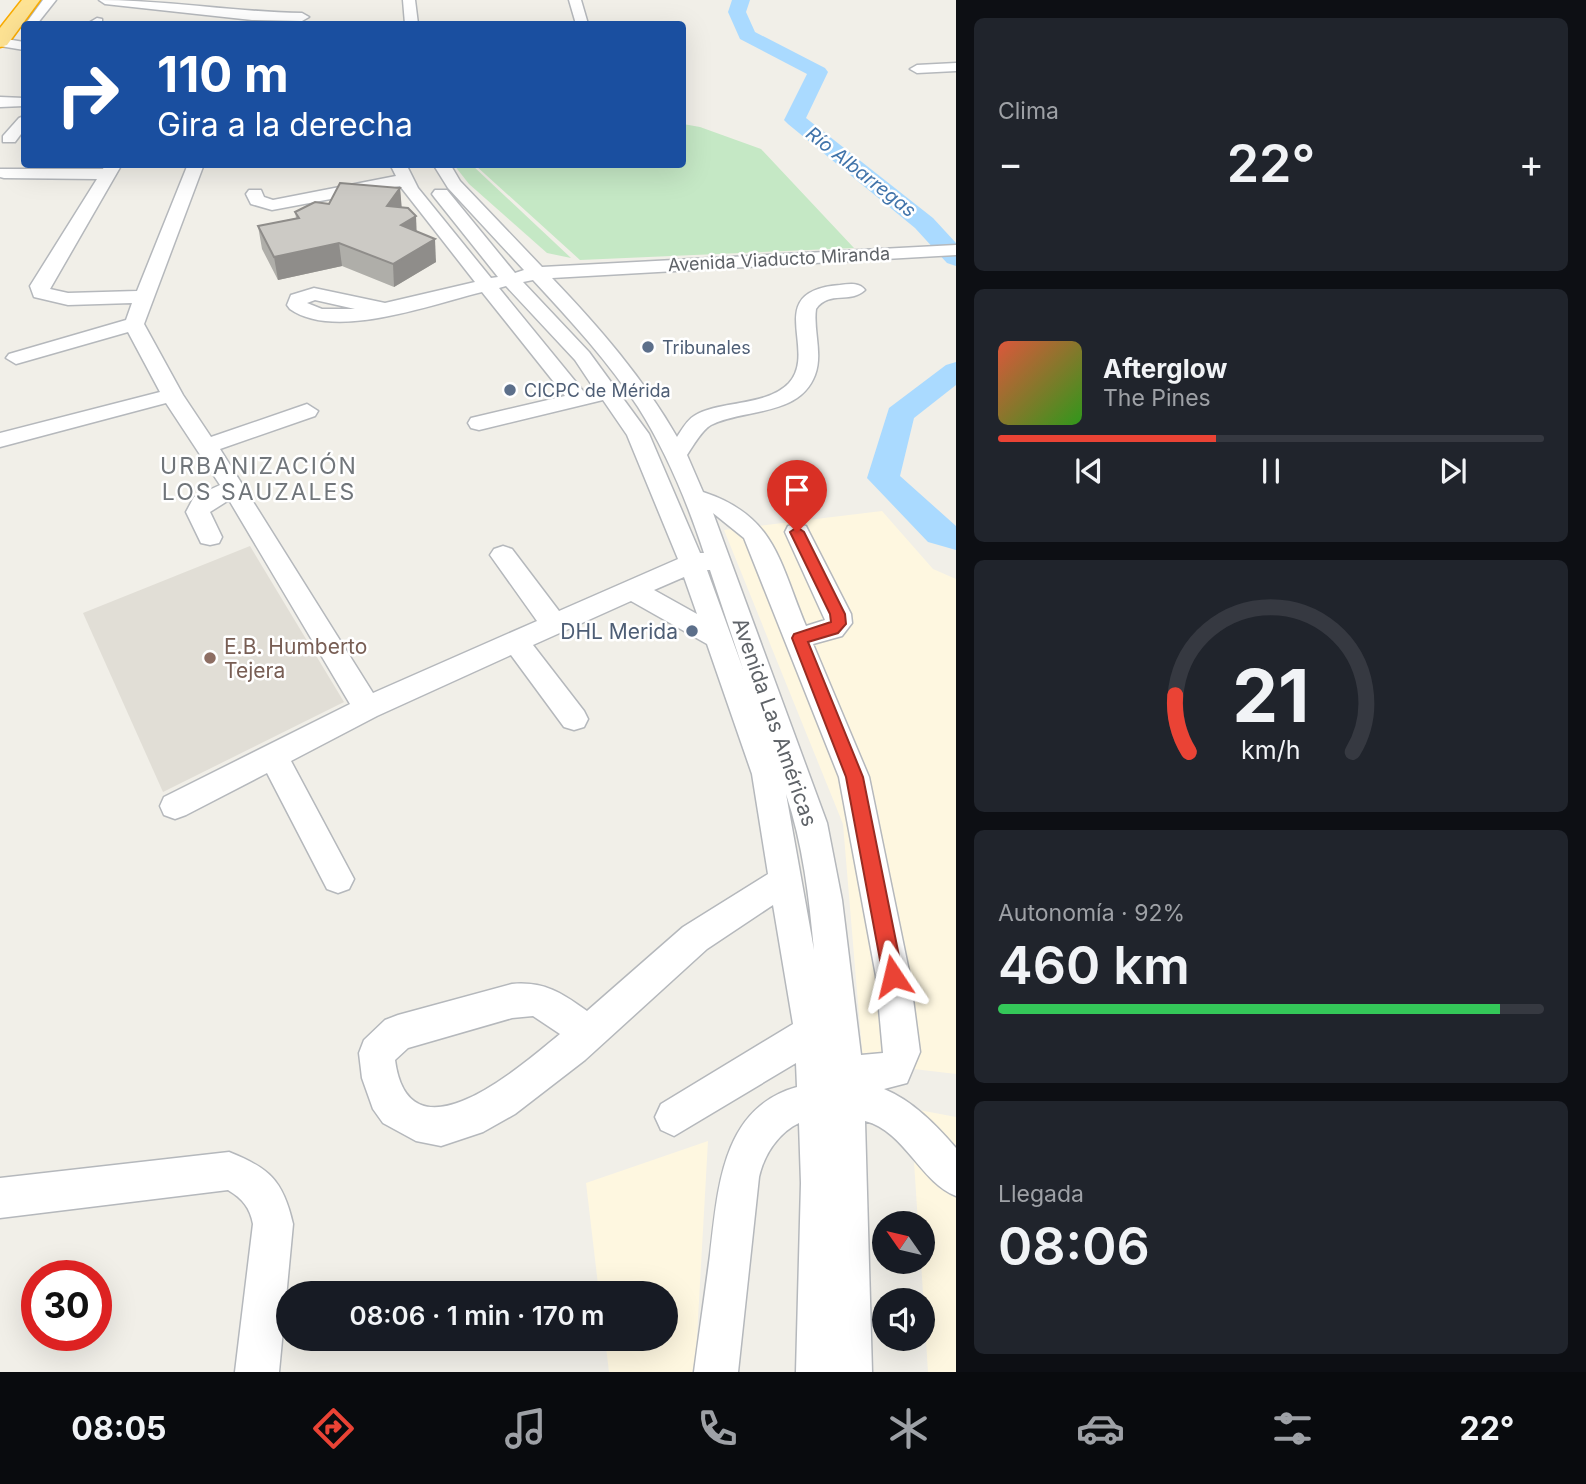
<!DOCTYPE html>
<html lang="es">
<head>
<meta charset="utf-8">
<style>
	body { margin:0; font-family:Inter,sans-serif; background:#20242c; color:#f1f3f6; height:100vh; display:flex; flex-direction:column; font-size:26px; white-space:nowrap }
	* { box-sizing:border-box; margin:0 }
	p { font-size:23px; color:#9ea1a6 }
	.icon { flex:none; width:38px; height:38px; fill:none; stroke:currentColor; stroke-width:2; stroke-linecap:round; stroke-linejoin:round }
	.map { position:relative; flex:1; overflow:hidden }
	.panel { display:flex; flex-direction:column; gap:18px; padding:18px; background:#0d0f14; width:630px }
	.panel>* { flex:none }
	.hud { position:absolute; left:21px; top:21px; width:665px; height:147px; border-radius:7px; box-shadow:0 7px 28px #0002; background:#1a4fa0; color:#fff; overflow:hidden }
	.needle { width:46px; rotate:304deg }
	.tools { position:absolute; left:872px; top:1211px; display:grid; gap:14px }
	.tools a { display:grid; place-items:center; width:63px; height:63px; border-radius:50%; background:#171b24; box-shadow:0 7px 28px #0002; font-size:35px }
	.speed { position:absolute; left:21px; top:1260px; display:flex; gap:14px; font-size:35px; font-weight:700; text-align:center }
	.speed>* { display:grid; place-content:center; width:91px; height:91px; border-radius:50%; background:#171b24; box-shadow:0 7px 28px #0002; line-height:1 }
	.speed .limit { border:10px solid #d22; background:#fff; color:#111 }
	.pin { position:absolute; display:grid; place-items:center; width:60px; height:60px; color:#fff; margin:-72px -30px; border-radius:50% 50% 50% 0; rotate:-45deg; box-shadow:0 0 7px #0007 }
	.pin .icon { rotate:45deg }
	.me { position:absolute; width:77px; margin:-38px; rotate:350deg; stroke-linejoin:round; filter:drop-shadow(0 0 5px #0008) }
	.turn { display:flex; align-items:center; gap:24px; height:147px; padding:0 21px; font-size:32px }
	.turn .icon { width:91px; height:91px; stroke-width:2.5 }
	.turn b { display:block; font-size:49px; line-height:60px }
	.big { font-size:52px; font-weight:600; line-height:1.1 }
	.panel .widget { flex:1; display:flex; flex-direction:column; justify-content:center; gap:10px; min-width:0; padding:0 24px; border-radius:10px; background:#20242c }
	.panel .dial { align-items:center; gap:0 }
	.dial svg { height:182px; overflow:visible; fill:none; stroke:#363941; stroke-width:7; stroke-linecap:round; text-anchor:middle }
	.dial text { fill:#f1f3f6; stroke:none }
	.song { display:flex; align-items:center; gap:21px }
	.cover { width:84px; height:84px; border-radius:10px; background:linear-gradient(135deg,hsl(10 70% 55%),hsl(110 70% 35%)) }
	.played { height:7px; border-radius:4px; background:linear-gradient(90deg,#ea4335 40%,#363941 40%) }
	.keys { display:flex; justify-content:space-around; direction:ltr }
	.heat { display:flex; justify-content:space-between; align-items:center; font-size:38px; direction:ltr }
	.charge { height:10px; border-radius:5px; background:linear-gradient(90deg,#34c759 92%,#363941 0) }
	.trip { position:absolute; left:276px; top:1281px; width:402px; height:70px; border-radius:35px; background:#171b24; box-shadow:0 7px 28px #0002; font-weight:600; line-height:70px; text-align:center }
	.dock { display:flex; height:112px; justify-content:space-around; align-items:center; background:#090b0e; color:#9ea1a6 }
	.dock .icon { width:49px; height:49px }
	.dock .active { color:#ea4335 }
	.dock b { font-size:32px; color:#f1f3f6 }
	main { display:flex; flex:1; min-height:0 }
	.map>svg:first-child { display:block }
	.commercial { fill:#fef7e0 }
	.education { fill:#e1ded6 }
	.green { fill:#c5e8c5 }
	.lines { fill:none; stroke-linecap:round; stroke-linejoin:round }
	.river { fill:#aadaff; fill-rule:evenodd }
	.minor-casing { stroke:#b5b8bc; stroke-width:3 }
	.highway-casing { stroke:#f9ab00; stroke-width:3 }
	.minor { fill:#fff; fill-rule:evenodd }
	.highway { fill:#fde293; fill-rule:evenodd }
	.wall { fill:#afaea9 }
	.shaded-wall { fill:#8f8d8a }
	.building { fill:#cccac5; stroke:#8f8d8a; stroke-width:2 }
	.route { fill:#ea4335; stroke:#982c22; stroke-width:2 }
	.service-dot { fill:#5c6f8a; stroke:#fff; stroke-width:2.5 }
	.education-dot { fill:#8d6e63; stroke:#fff; stroke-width:2.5 }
	.labels { text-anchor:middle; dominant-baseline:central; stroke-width:5; stroke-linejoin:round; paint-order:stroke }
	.far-street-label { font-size:18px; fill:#5f6368; stroke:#fff }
	.far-service-label { font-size:18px; fill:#4e5e75; stroke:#fff; text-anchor:start }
	.far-water-label { font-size:19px; font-style:italic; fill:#4174aa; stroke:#fff }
	.service-label { font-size:21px; fill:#4e5e75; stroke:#fff; text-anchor:end }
	.education-label { font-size:21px; fill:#785e54; stroke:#fff; text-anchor:start }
	.street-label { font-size:21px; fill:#5f6368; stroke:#fff }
	.neighbourhood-label { font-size:23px; letter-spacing:2px; fill:#70757a; stroke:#fff }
</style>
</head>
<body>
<main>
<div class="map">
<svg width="956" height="1372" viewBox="0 0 956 1372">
	<rect width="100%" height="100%" fill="#f1efe8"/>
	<g class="commercial">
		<polygon points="882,511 933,569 956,579 956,1074 863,1063 843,824 724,530"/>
		<polygon points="903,1107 956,1117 956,1372 928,1372 921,1262 922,1223 918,1223 914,1162"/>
		<polygon points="708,1141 695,1372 609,1372 605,1339 667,1339 667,1293 599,1293 586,1183"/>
	</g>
	<polygon class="education" points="250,546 344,702 163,792 83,613"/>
	<g class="green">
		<polygon points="683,124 700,127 761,149 854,248 580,260 475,165 682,164"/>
		<polygon points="454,165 472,165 571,258 547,253 469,184"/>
	</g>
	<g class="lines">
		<g class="river">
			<polygon points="732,0 750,0 746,12 755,32 825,68 828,72 806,118 933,218 956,243 956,266 947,263 915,228 788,124 784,120 807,74 740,39 728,12"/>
			<polygon points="956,362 956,385 914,418 900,476 956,526 956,550 928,542 867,478 889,408 946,365"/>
		</g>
		<defs>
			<g id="minor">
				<polygon points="43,0 56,0 37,24 24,26"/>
				<path d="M99 0C167 0 234 12 302 13L309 17 302 21 252 20 105 4Z"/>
				<polygon points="403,0 415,0 418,24 405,24"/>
				<polygon points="569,0 581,0 588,24 576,24"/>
				<polygon points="97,18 102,19 102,24 87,24"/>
				<polygon points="0,38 24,42 24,50 0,46"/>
				<polygon points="956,63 956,71 917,73 910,69 917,65"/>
				<polygon points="0,97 24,98 24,106 0,107"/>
				<polygon points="24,116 24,130 15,142 3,142 3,136 19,118"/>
				<path d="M105 164H122L50 289 68 293 137 291 188 164H204L144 324 183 395 211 437 307 404 318 411 315 416 220 449 373 693 537 621 490 555 494 549 503 546 512 549 559 611 678 559 627 435 603 400 479 430 471 428 468 423 471 418 565 396 482 292C432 304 335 341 290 309L287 305 291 295 314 288 385 303 475 282 400 186 272 210 251 204 246 194 249 190H261L264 197 273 200 396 176 390 164H406L418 188 491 278 498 277 435 198 432 194 435 190H447L515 273 524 270 448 188 433 164H450L460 181 542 267 956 245V255L552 278C599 327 643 378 677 437 681 431 687 420 694 416 719 400 766 407 789 383 819 350 761 291 840 285 849 284 859 282 865 290 851 304 829 290 816 309 813 330 823 354 815 375 799 417 745 408 711 425 702 430 693 446 687 455L703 492C776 516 779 562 806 626L825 620 785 532 788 526 797 524 806 526 809 532 851 614 852 623 842 636 813 644 869 777 910 976 920 1052 907 1083 884 1089C913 1101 936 1125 956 1148V1196C920 1182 905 1131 865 1121L872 1372H796L801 1183 799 1123C778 1133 764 1155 759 1177L738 1372H694C699 1333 705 1294 710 1255 718 1190 721 1108 797 1087L796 1063 674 1136 661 1130 655 1117 661 1104 793 1024 773 905 707 949 585 1060 515 1114 483 1132 441 1146 416 1141 383 1123 373 1109 362 1078 359 1053 364 1040 385 1020 398 1015 512 984C544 981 562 993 587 1011L683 927 768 874 752 774 707 644 631 601 533 645 584 711 588 719 584 727 574 730 564 727 511 655 377 716 291 761 354 879 349 889 338 893 327 889 267 773 186 815 175 819 164 815 160 806 164 797 350 704 229 500 210 512 222 537 219 543 210 545 201 543 186 512 194 497 220 485 166 403 0 447V433L160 392 128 332 16 364 6 358 9 354 126 320 132 303 68 305 34 297 30 286 97 179 4 178 0 177V169H103ZM533 280C570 320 608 361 638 407 666 451 688 504 704 553H700L649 434 589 352 523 282ZM506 286 575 360 595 390 584 392 499 288ZM315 300 355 309H322L307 303ZM713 513 744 538 839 777 876 976 883 1053 861 1055 842 900 827 823ZM707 570H710L743 669ZM684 577 697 614 654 590ZM786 794C803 844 809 897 814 950ZM533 1016 560 1034C522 1065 409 1166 395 1060L408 1048 512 1018Z"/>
				<path d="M229 1152C269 1168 283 1180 293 1224L279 1372H235L253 1224C250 1208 243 1199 228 1190L0 1218V1178Z"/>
			</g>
			<polygon id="highway" points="22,0 40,0 7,45 0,47 0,28"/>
		</defs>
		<use href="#minor" class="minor-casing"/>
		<use href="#highway" class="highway-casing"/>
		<use href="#minor" class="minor"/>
		<use href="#highway" class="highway"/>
	</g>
	<polygon class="wall" points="400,188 401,207 436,262 394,287 342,266 278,280 262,249 258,226 296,218 295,212"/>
	<g class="shaded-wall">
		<polygon points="400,188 402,210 387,206"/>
		<polygon points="416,216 417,239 401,225"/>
		<polygon points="435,239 436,262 394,287 393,264"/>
		<polygon points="339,243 342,266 278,280 274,257"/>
	</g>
	<polygon class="building" points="340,183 400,188 387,206 408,208 416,216 401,225 435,239 393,264 339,243 274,257 258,226 299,218 295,212 315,202 329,204"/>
	<polygon class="route" points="797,527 804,532 845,614 846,624 838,633 808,642 863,777 903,976 900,983 893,986 886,983 883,976 846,777 792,638 794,634 831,622 830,614 790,532"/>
	<g class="service-dot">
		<circle cx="648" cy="347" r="7"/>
		<circle cx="510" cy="390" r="7"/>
		<circle cx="692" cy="631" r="7"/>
	</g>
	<circle class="education-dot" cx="210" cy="658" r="7"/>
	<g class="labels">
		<g class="far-street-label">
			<text transform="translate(779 259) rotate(-3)">Avenida Viaducto Miranda</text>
		</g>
		<g class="far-service-label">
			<text x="662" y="347">Tribunales</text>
			<text x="524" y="390">CICPC de Mérida</text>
		</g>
		<g class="far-water-label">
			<text transform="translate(861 172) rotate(38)">Río Albarregas</text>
		</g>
		<g class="service-label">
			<text x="678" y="631">DHL Merida</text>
		</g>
		<g class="education-label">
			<text x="224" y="646">E.B. Humberto<tspan x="224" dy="24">Tejera</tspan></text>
		</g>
		<g class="street-label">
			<text transform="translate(775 722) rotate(71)">Avenida Las Américas</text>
		</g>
		<g class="neighbourhood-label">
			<text x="259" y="466">URBANIZACIÓN<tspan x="259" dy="26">LOS SAUZALES</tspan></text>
		</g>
	</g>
</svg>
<div class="tools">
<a><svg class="needle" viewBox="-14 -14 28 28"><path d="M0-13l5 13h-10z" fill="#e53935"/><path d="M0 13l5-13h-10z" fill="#9ea1a6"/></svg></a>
<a><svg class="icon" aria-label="sound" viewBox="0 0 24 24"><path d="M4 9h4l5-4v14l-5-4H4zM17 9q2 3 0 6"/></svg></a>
</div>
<div class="speed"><div class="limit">30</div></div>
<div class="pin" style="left:797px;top:532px;background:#d93025"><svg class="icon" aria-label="arrive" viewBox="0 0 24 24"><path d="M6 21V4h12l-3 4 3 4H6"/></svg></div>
<svg class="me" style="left:893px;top:976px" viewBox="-20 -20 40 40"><path d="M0-17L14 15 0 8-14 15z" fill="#ea4335" stroke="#fff" stroke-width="4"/></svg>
<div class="trip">08:06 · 1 min · 170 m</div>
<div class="hud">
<div class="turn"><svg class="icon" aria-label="right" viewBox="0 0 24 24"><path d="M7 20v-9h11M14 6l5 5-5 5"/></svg><div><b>110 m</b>Gira a la derecha</div></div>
</div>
</div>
<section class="panel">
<div class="widget"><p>Clima</p>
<div class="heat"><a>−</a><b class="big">22°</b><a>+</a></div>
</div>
<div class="widget">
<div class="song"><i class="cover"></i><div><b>Afterglow</b><p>The Pines</p></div></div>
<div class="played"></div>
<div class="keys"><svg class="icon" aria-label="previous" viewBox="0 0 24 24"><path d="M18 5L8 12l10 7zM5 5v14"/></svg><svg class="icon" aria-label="pause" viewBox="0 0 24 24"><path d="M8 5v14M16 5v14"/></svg><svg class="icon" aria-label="next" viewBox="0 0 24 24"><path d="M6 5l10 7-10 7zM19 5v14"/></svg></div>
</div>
<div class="widget dial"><svg viewBox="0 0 100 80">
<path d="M14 69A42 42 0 1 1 86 69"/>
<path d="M14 69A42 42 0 0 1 8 44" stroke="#ea4335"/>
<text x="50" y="56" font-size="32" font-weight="700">21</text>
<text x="50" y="72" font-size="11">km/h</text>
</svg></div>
<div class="widget"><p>Autonomía · 92%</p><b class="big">460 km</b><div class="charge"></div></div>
<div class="widget"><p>Llegada</p><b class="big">08:06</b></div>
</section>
</main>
<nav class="dock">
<b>08:05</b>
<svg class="icon active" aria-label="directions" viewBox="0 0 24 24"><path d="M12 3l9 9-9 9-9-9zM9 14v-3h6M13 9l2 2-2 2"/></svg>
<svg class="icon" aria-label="music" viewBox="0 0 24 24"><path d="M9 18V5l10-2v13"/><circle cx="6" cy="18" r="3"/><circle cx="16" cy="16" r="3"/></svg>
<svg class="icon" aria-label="phone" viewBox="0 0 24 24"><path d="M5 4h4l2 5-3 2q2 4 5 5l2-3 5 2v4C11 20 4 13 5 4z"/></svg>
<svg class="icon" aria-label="climate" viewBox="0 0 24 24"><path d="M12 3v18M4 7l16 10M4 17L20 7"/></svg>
<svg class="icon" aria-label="car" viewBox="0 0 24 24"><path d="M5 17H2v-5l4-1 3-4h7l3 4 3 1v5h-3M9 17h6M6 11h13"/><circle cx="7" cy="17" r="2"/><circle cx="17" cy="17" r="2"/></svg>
<svg class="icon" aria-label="filters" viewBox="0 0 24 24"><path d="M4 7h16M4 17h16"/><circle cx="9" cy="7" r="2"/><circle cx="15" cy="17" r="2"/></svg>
<b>22°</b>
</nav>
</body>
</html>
